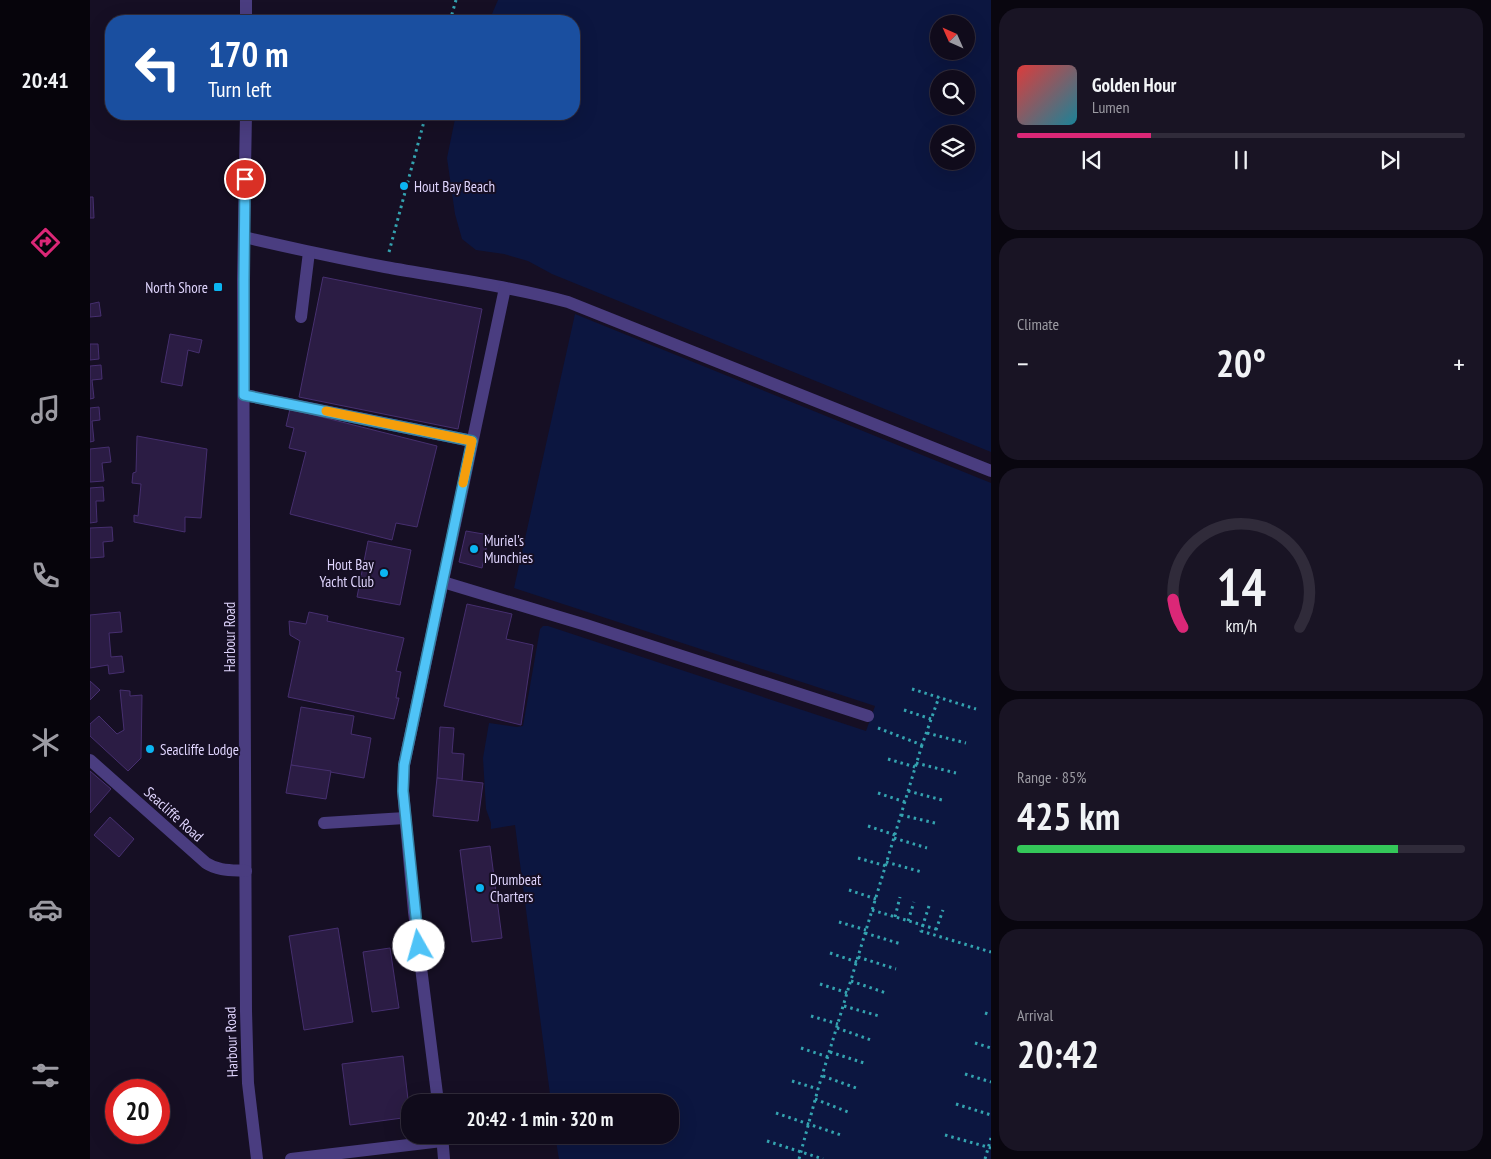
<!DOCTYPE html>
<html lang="en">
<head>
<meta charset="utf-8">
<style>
	body { margin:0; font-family:"PT Sans Narrow",sans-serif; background:#191424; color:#f1f3f6; height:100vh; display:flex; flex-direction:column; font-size:19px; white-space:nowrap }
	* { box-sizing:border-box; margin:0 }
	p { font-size:16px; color:#9c9ba3 }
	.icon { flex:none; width:28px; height:28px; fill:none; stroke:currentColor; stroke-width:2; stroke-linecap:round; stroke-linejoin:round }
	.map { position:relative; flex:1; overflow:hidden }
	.sheet { display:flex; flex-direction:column; gap:8px; padding:8px; background:#09060f; width:500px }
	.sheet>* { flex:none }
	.hud { position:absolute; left:15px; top:15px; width:475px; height:105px; border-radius:20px; box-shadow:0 5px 20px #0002,0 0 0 1px #302b3a; background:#1a4fa0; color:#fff; overflow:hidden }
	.needle { width:32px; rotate:315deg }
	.controls { position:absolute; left:840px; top:15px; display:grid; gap:10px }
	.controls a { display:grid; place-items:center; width:45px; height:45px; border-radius:50%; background:#100b1b; box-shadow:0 5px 20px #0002,0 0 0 1px #302b3a; font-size:25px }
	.speed { position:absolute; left:15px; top:1079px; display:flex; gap:10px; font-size:25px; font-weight:700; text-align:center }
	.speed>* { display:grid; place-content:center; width:65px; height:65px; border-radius:50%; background:#100b1b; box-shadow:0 5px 20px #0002,0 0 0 1px #302b3a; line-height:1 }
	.speed .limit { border:8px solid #d22; background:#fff; color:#111 }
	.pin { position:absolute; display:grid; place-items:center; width:42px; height:42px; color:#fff; margin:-21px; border:2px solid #fff; border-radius:50%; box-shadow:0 1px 5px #0007 }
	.me { position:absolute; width:55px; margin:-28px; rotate:353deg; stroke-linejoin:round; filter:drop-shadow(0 0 4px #0008) }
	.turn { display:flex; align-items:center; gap:18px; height:105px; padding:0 20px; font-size:22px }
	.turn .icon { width:65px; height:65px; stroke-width:2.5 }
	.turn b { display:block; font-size:35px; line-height:42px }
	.big { font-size:38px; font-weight:600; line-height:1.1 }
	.sheet .widget { flex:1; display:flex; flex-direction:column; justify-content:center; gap:8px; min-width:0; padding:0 18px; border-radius:20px; background:#191424 }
	.sheet .dial { align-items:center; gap:0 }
	.dial svg { height:130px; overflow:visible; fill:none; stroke:#302b3a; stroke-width:7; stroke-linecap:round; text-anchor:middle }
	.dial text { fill:#f1f3f6; stroke:none }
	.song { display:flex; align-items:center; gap:15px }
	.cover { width:60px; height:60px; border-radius:8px; background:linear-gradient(135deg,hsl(0 70% 55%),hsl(190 70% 35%)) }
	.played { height:5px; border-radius:2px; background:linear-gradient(90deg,#db2777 30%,#302b3a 30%) }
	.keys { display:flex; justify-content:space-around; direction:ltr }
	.heat { display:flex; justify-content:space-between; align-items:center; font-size:28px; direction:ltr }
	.charge { height:8px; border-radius:4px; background:linear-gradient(90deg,#34c759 85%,#302b3a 0) }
	.trip { position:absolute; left:311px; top:1094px; width:278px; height:50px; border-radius:20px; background:#100b1b; box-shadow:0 5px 20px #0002,0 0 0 1px #302b3a; font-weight:600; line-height:50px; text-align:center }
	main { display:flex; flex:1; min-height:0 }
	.tab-bar { display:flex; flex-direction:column; width:90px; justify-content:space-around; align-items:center; background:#06040b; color:#9c9ba3 }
	.tab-bar .icon { width:35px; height:35px }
	.tab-bar .current { color:#db2777 }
	.tab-bar b { font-size:22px; color:#f1f3f6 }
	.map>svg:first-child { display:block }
	.water { fill:#0c1640; fill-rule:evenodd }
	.building { fill:#2b1c44; stroke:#462f6f }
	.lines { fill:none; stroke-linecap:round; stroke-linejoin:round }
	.path { stroke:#34a3b0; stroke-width:3; stroke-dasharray:2.5 4; stroke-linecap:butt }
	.minor { stroke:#4a3d80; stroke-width:12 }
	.route-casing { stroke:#337fa1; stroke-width:12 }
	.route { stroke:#4fc3f7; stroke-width:9 }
	.slow { stroke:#f59e0b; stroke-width:9 }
	.poi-dot { fill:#0bb5f2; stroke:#160f24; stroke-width:2 }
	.labels { text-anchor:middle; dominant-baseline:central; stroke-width:4; stroke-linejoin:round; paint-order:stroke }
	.poi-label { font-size:15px; fill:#dfd4fd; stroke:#160f24; text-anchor:start }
	.street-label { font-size:15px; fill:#dfd4fd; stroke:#160f24 }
</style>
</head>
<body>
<main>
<nav class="tab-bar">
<b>20:41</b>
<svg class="icon current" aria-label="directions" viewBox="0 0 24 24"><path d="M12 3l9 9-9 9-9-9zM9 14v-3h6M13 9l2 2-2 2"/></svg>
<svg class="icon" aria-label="music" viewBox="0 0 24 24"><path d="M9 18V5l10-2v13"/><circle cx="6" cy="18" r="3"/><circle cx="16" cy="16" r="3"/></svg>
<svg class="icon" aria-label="phone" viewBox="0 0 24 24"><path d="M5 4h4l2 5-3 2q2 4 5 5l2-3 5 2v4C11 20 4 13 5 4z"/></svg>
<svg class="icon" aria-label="climate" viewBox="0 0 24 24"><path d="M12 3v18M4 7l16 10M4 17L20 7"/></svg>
<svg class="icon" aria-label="car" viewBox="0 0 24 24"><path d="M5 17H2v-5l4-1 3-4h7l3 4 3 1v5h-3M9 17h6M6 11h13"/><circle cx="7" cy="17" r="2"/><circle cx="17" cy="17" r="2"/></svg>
<svg class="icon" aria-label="filters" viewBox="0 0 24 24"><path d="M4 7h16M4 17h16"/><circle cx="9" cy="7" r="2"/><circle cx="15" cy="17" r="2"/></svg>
</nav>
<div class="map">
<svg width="901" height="1159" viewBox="0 0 901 1159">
	<rect width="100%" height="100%" fill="#160f24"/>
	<g class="water">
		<path d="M408 0H901V452L462 274 438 261 414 254 386 250 372 239 365 214 357 158 366 114H484V21H399ZM849 24H876V51H849ZM849 79H876V106H849ZM849 134H876V161H849Z"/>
		<polygon points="485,314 901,483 901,1159 469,1159 465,1135 580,1135 580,1102 461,1102 425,825 401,829 401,823 396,809 393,758 399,723 427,727 433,726 450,629 453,626 458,626 776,731 785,706 424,588"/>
	</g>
	<g class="building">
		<polygon points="0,197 3,197 4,218 0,218"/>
		<polygon points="233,277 392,309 368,429 209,397"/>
		<polygon points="9,302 11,316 0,317 0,304"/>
		<polygon points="80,334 112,340 109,353 98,350 92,386 71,382"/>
		<polygon points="0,344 8,344 9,359 0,360"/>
		<polygon points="11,365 12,379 2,380 4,398 0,399 0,366"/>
		<polygon points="9,407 10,420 2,421 4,441 0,442 0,408"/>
		<polygon points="200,409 347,446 327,527 306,523 302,540 200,514 216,452 199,448 204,428 196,426"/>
		<polygon points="47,436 117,449 111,518 95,517 95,532 44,522 44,515 48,516 51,484 42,483 43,473 46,472"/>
		<polygon points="19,447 21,462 12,463 14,481 0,482 0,449"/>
		<polygon points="13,487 14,501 6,501 7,522 0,523 0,488"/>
		<polygon points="22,527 23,541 13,542 14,557 0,558 0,528"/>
		<polygon points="376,531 399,535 392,568 369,562"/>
		<polygon points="278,541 321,550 310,605 267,597"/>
		<polygon points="377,604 422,614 416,639 443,645 431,725 354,706"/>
		<polygon points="30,612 32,632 19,633 21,657 32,656 34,672 19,674 18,665 0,668 0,615"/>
		<polygon points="219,612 238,616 237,621 314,638 306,671 311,672 306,698 309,698 304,719 198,697 210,641 200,635 199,621 216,624"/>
		<polygon points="0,681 10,690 0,700"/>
		<polygon points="30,690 40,691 40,696 52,695 51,758 38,771 0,736 0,724 9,716 27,734 34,730"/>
		<polygon points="211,707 264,716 261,734 281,738 274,778 201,765"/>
		<polygon points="350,727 364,728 362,753 374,754 372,781 347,778"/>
		<polygon points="201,765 241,771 236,799 196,793"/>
		<polygon points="0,771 21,789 0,813"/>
		<polygon points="347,778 393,783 388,821 343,816"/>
		<polygon points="20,817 44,839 29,857 4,835"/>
		<polygon points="400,846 412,938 382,942 370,850"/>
		<polygon points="248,928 263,1022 214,1030 199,936"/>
		<polygon points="300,948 309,1008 282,1012 273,952"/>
		<polygon points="313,1056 320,1117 260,1125 252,1064"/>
	</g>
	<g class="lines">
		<g class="path">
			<polyline points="360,21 366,0"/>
			<polyline points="299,252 336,114"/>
			<polyline points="822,689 886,709"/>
			<polyline points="814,710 841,719"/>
			<polyline points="788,728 832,745 849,697"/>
			<polyline points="837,733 876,743"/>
			<polyline points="798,759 825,767"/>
			<polyline points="826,763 866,773"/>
			<polyline points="818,791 852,800"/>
			<polyline points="788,793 815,802"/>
			<polyline points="811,815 845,823"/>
			<polyline points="778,826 805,835"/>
			<polyline points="804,838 837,848"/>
			<polyline points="768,858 796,866"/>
			<polyline points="796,862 832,872"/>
			<polyline points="759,890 786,899"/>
			<polyline points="839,906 831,931 901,952"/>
			<polyline points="782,910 849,930"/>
			<polyline points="805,917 810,897"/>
			<polyline points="818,921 824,902"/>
			<polyline points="749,922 776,930"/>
			<polyline points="846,930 853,910"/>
			<polyline points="775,933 811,944"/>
			<polyline points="740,953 767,962"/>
			<polyline points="768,957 806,969"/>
			<polyline points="761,981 796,993"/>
			<polyline points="730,984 758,993"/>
			<polyline points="754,1006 789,1016"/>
			<polyline points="895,1013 901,1015"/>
			<polyline points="721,1016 748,1024"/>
			<polyline points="747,1028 781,1040"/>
			<polyline points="885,1043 901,1048"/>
			<polyline points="711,1048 738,1057"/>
			<polyline points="740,1052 774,1063"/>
			<polyline points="875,1074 901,1082"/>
			<polyline points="733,1076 766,1088"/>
			<polyline points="702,1081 728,1089"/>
			<polyline points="725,1099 758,1112"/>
			<polyline points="866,1104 901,1115"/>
			<polyline points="686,1113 751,1135"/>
			<polyline points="855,1135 901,1148"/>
			<polyline points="677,1141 733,1159"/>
			<polyline points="709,1159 728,1089 832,745"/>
			<polyline points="895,1159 901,1138"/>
		</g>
		<g class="minor">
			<polyline points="156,0 156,21"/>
			<polyline points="156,114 153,280 156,1011 158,1083 167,1159"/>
			<path d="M154 237C201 248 248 258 295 267 356 278 418 286 478 302L901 471"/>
			<polyline points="211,317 219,252"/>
			<polyline points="155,395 382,441"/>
			<polyline points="353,582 496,625 778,716"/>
			<path d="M0 760 116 863C128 871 142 870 156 871"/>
			<polyline points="234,823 315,818"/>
			<polyline points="348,1102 324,912 313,791 314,765 415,288"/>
			<polyline points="352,1135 354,1159"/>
			<polyline points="201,1159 352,1141"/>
		</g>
	</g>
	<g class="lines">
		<defs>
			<polyline id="route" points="155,179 154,280 154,395 382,441 314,765 313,791 329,946"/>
		</defs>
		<use href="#route" class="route-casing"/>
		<use href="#route" class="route"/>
		<polyline class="slow" points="236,411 382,441 373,483"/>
	</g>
	<g class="poi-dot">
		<circle cx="314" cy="186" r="5"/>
		<rect x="123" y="282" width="10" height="10" rx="2.5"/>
		<circle cx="384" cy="549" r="5"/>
		<circle cx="294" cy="573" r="5"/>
		<circle cx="60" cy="749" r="5"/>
		<circle cx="390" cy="888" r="5"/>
	</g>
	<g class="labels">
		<g class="poi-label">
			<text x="324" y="186">Hout Bay Beach</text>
			<text x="118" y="287" text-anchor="end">North Shore</text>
			<text x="394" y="540">Muriel's<tspan x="394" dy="17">Munchies</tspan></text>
			<text x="284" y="564" text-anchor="end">Hout Bay<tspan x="284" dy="17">Yacht Club</tspan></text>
			<text x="70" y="749">Seacliffe Lodge</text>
			<text x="400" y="879">Drumbeat<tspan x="400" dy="17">Charters</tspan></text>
		</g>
		<g class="street-label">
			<text transform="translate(139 637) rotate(-90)">Harbour Road</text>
			<text transform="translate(84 814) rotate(42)">Seacliffe Road</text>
			<text transform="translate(141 1042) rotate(-92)">Harbour Road</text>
		</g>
	</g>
</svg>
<div class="controls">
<a><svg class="needle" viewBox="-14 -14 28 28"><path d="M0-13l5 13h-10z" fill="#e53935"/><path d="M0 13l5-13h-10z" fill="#9c9ba3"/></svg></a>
<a><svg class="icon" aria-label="search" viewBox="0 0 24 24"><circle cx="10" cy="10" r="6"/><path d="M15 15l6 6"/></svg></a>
<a><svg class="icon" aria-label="layers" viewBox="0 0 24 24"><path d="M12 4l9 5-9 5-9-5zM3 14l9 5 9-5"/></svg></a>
</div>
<div class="speed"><div class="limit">20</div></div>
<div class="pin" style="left:155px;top:179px;background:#d93025"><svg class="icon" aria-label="arrive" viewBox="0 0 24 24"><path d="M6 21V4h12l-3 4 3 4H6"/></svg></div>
<svg class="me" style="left:329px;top:946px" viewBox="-20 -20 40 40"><circle r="19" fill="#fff"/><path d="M0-13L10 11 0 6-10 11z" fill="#4fc3f7"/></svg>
<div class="trip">20:42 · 1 min · 320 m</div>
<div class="hud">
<div class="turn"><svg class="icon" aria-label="left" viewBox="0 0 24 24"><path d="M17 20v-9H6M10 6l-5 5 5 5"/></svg><div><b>170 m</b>Turn left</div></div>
</div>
</div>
<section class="sheet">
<div class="widget">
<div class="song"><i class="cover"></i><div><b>Golden Hour</b><p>Lumen</p></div></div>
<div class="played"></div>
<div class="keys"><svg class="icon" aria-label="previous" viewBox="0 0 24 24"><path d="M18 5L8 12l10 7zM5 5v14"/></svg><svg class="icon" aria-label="pause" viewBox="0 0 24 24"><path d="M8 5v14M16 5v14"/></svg><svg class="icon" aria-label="next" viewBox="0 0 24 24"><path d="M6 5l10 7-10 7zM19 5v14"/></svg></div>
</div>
<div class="widget"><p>Climate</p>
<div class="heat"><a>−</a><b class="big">20°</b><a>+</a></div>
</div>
<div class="widget dial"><svg viewBox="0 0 100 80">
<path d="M14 69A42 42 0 1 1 86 69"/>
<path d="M14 69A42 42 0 0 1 8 52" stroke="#db2777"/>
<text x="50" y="56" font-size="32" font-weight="700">14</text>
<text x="50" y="72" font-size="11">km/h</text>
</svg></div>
<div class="widget"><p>Range · 85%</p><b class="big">425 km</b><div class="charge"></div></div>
<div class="widget"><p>Arrival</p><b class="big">20:42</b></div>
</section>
</main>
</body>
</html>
